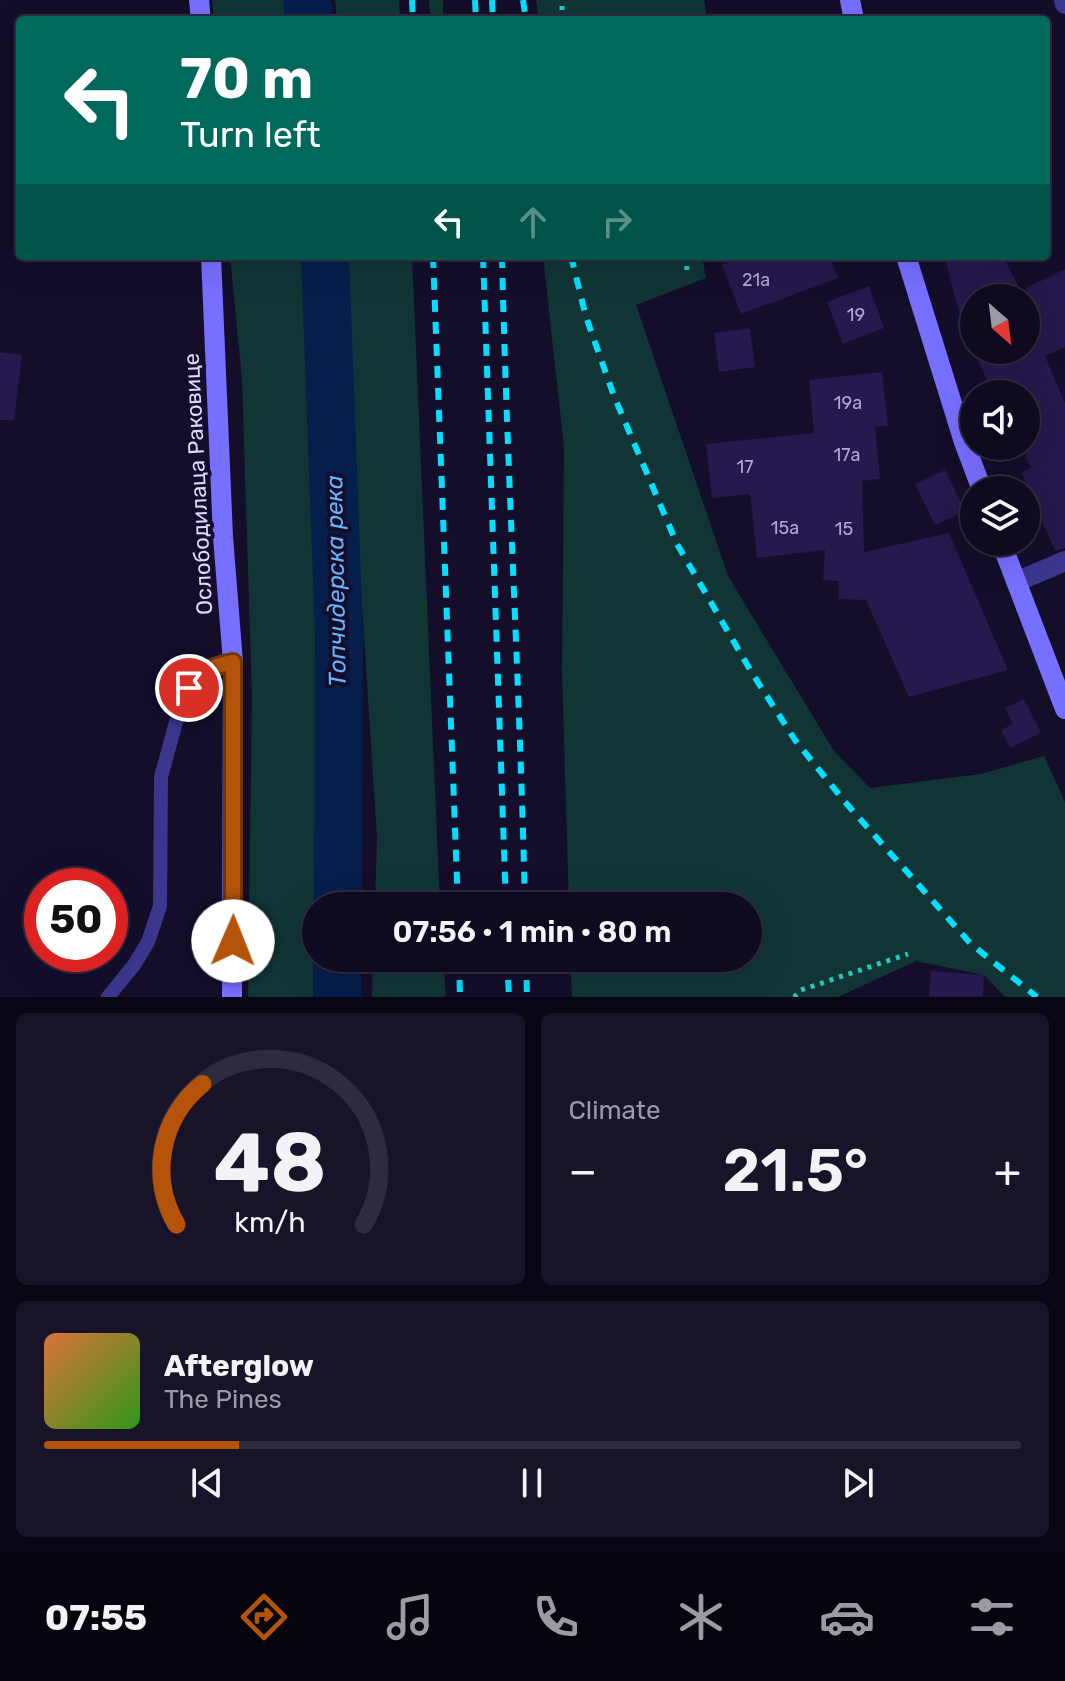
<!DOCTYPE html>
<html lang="en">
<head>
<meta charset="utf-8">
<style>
	body { margin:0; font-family:Rubik,sans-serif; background:#181329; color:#f1f3f6; height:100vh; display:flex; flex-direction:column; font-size:30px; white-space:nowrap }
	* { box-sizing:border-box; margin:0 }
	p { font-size:26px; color:#9b9aa5 }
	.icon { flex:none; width:44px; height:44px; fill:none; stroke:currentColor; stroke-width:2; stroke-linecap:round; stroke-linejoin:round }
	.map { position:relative; height:997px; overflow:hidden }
	.drawer { display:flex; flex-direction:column; gap:16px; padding:16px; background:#080612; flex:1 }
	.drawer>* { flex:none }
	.banner { position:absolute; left:16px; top:16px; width:1034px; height:244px; border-radius:8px; box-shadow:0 8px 32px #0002,0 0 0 2px #2f2b3e; background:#00695c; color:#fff; overflow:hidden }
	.needle { width:52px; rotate:152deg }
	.controls { position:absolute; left:960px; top:284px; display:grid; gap:16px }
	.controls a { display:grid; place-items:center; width:80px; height:80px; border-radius:50%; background:#0f0a20; box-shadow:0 8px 32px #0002,0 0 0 2px #2f2b3e; font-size:40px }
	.speed { position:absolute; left:24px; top:868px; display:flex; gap:16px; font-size:40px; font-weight:700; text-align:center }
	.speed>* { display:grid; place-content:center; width:104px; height:104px; border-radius:50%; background:#0f0a20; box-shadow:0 8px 32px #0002,0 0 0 2px #2f2b3e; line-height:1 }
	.speed .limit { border:12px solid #d22; background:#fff; color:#111 }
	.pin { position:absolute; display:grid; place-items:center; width:68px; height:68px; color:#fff; margin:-34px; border:4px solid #fff; border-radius:50%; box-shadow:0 2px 8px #0007 }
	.me { position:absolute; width:88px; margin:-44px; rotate:1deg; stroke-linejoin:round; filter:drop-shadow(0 0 6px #0008) }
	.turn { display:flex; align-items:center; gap:28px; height:168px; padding:0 32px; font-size:36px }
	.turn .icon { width:104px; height:104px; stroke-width:2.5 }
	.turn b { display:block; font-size:56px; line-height:68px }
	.lanes { display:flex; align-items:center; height:76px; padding:0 32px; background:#0003; justify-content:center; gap:40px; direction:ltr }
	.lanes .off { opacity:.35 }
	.big { font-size:60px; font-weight:600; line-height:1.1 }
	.drawer .widget { flex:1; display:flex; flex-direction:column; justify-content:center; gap:12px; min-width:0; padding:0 28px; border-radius:12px; background:#181329 }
	.drawer .dial { align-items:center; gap:0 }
	.dial svg { height:208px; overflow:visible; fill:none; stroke:#2f2b3e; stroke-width:7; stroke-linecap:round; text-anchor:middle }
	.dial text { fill:#f1f3f6; stroke:none }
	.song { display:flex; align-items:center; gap:24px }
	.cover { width:96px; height:96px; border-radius:12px; background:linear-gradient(135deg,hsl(20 70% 55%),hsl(110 70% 35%)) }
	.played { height:8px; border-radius:4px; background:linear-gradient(90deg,#b45309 20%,#2f2b3e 20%) }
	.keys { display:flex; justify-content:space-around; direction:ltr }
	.heat { display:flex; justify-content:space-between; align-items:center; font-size:44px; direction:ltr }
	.drawer .tiles { flex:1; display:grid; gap:16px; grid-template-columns:1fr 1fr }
	.widget:last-child { grid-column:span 2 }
	.trip { position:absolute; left:302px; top:892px; width:460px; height:80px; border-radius:40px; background:#0f0a20; box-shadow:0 8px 32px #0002,0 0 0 2px #2f2b3e; font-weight:600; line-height:80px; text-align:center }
	.tab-bar { display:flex; height:128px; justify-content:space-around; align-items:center; background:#06040d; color:#9b9aa5 }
	.tab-bar .icon { width:56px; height:56px }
	.tab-bar .active { color:#b45309 }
	.tab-bar b { font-size:36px; color:#f1f3f6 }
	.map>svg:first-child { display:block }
	.green { fill:#113535 }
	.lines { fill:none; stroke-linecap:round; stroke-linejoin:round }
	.river { stroke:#061e4c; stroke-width:48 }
	.building { fill:#25194d }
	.path { stroke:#26c5c0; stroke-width:5; stroke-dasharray:4 6; stroke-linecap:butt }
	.lane { stroke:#3c368d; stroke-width:14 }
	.street { stroke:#3c368d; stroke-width:20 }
	.secondary { stroke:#776fff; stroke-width:20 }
	.rail { stroke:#04dfff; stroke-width:6; stroke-dasharray:12 10; stroke-linecap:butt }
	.route-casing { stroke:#753606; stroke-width:20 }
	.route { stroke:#b45309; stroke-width:14 }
	.labels { text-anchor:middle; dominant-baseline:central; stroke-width:8; stroke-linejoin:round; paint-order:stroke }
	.number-label { font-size:18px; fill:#b0a8d2 }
	.street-label { font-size:22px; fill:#ded8ff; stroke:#140e2b }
	.water-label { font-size:24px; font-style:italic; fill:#66b4ff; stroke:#140e2b }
</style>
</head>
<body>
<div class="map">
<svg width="1065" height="997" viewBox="0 0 1065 997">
	<rect width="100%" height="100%" fill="#140e2b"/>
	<g class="green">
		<polygon points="212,0 306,0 308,20 214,20"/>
		<polygon points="335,0 399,0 400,20 337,20"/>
		<polygon points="429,0 443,0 443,20 431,20"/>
		<polygon points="536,0 704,0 707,20 539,20"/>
		<polygon points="230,256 324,256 339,744 338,906 316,906 316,958 337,958 337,997 248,997 252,696 242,379"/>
		<polygon points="347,256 412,256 440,906 375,906 377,837 357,528"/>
		<polygon points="543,256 702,256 706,278 636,305 728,576 834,751 870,788 981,774 1044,756 1065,802 1065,997 1005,997 984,975 916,961 838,997 572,997 570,958 748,958 748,906 569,906 562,671 564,447"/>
		<polygon points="373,958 443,958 446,997 372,997"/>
	</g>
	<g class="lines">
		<g class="river">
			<polyline points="307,0 309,20"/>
			<polyline points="325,256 339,633 338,906"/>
			<polyline points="337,997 337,958"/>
		</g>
	</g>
	<g class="building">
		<polygon points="745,256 829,256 838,278 741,314 722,265"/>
		<polygon points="944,256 1003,256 1024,298 974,298 974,341 967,341"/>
		<polygon points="1065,269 1065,347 1045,356 1065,403 1065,548 1055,551 1021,472 1031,468 1026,457 1026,394 999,394 993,382 989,384 973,350 1026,350 1026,288"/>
		<polygon points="869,286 884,328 843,344 827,302"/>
		<polygon points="750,328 755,367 719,372 714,333"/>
		<polygon points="0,352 22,355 14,420 0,420"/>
		<polygon points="882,372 888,426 875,427 880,479 862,481 864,552 949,533 1008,670 909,697 866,600 838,599 839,581 823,580 825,550 757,558 750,494 712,498 706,444 814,433 809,380"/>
		<polygon points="945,470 965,511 935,525 915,484"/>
		<polygon points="1024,699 1041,733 1010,748 1001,730 1013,724 1005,708"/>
		<polygon points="931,971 984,975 983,997 929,997"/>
	</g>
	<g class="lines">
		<g class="path">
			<polyline points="562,20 562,0"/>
			<polyline points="686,256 687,271"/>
			<polyline points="794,997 801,990 908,954"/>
		</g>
		<polyline class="lane" points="108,997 134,965 148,942 160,906 161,777 176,722 189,688 201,673 213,666 233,662"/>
		<g class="street">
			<polyline points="1064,0 1065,4"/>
			<polyline points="1016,582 1065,561"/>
		</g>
		<g class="secondary">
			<polyline points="199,0 201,20"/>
			<polyline points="850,0 854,20"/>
			<polyline points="211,256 223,537 233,662 232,997"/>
			<polyline points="906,256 964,442 982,490"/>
			<polyline points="1001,542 1065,709"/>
		</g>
		<g class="rail">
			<polyline points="412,0 413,20"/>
			<polyline points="475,0 476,20"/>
			<polyline points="492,0 493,20"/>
			<polyline points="523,0 526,20"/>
			<polyline points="433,256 458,906"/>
			<polyline points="483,256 506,906"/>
			<path d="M502 256C507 473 520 689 525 906"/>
			<polyline points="571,256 586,317 614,396 677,544 752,673 795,740 845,802 971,944 1037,997"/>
			<polyline points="459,958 460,997"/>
			<polyline points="507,958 509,997"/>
			<polyline points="526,958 527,997"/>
		</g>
	</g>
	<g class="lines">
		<defs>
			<path id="route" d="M189 688C202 671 212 666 233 662V941"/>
		</defs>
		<use href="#route" class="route-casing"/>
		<use href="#route" class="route"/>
	</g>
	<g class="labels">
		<g class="number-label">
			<text x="756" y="280">21a</text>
			<text x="856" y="315">19</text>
			<text x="848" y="403">19a</text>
			<text x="847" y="455">17a</text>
			<text x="745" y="467">17</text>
			<text x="785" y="528">15a</text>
			<text x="844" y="529">15</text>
		</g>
		<g class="street-label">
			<text transform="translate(198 484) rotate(-93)">Ослободилаца Раковице</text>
		</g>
		<g class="water-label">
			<text transform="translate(336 581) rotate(-91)">Топчидерска река</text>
		</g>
	</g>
</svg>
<div class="controls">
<a><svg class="needle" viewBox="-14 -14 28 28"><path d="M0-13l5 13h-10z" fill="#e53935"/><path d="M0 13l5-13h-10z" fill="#9b9aa5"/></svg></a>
<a><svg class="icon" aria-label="sound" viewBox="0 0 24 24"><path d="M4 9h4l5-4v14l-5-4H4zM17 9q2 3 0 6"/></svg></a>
<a><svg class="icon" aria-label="layers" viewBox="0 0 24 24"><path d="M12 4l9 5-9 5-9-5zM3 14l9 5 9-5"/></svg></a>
</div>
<div class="speed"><div class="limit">50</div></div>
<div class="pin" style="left:189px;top:688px;background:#d93025"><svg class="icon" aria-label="arrive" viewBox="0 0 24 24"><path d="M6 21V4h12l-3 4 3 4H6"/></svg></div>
<svg class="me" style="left:233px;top:941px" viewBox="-20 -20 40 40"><circle r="19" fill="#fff"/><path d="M0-13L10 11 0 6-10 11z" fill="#b45309"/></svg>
<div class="trip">07:56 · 1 min · 80 m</div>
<div class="banner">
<div class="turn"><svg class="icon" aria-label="left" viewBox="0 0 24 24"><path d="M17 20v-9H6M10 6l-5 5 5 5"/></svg><div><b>70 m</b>Turn left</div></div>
<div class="lanes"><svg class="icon" aria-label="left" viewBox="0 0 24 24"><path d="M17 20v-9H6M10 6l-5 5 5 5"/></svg><svg class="icon off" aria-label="ahead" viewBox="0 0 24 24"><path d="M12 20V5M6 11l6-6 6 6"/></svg><svg class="icon off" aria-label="right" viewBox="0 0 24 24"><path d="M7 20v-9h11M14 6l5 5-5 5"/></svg></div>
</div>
</div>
<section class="drawer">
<div class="tiles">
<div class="widget dial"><svg viewBox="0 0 100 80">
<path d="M14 69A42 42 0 1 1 86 69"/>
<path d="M14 69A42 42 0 0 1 24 15" stroke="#b45309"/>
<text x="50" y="56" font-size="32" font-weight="700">48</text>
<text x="50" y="72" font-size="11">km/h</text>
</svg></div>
<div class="widget"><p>Climate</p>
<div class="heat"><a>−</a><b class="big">21.5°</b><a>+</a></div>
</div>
<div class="widget">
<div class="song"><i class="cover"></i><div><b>Afterglow</b><p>The Pines</p></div></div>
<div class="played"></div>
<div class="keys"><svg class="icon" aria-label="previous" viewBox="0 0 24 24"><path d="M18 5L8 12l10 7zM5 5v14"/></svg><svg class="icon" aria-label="pause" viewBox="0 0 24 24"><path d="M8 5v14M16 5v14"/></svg><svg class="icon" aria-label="next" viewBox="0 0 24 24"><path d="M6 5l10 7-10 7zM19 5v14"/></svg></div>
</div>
</div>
</section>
<nav class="tab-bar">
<b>07:55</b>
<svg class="icon active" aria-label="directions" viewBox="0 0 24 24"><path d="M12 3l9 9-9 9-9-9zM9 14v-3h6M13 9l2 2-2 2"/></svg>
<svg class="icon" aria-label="music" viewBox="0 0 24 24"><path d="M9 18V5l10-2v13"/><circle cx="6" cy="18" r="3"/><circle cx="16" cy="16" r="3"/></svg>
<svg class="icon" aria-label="phone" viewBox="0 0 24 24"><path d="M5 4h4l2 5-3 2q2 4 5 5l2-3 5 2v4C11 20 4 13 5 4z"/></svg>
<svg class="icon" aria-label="climate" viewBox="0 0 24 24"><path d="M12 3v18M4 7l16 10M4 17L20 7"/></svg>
<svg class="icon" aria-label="car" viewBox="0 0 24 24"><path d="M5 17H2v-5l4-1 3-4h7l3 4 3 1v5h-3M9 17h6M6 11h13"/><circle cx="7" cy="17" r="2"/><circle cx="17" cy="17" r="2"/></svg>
<svg class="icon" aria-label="filters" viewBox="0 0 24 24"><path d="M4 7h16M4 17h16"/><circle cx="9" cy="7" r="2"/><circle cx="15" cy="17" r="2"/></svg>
</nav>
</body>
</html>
